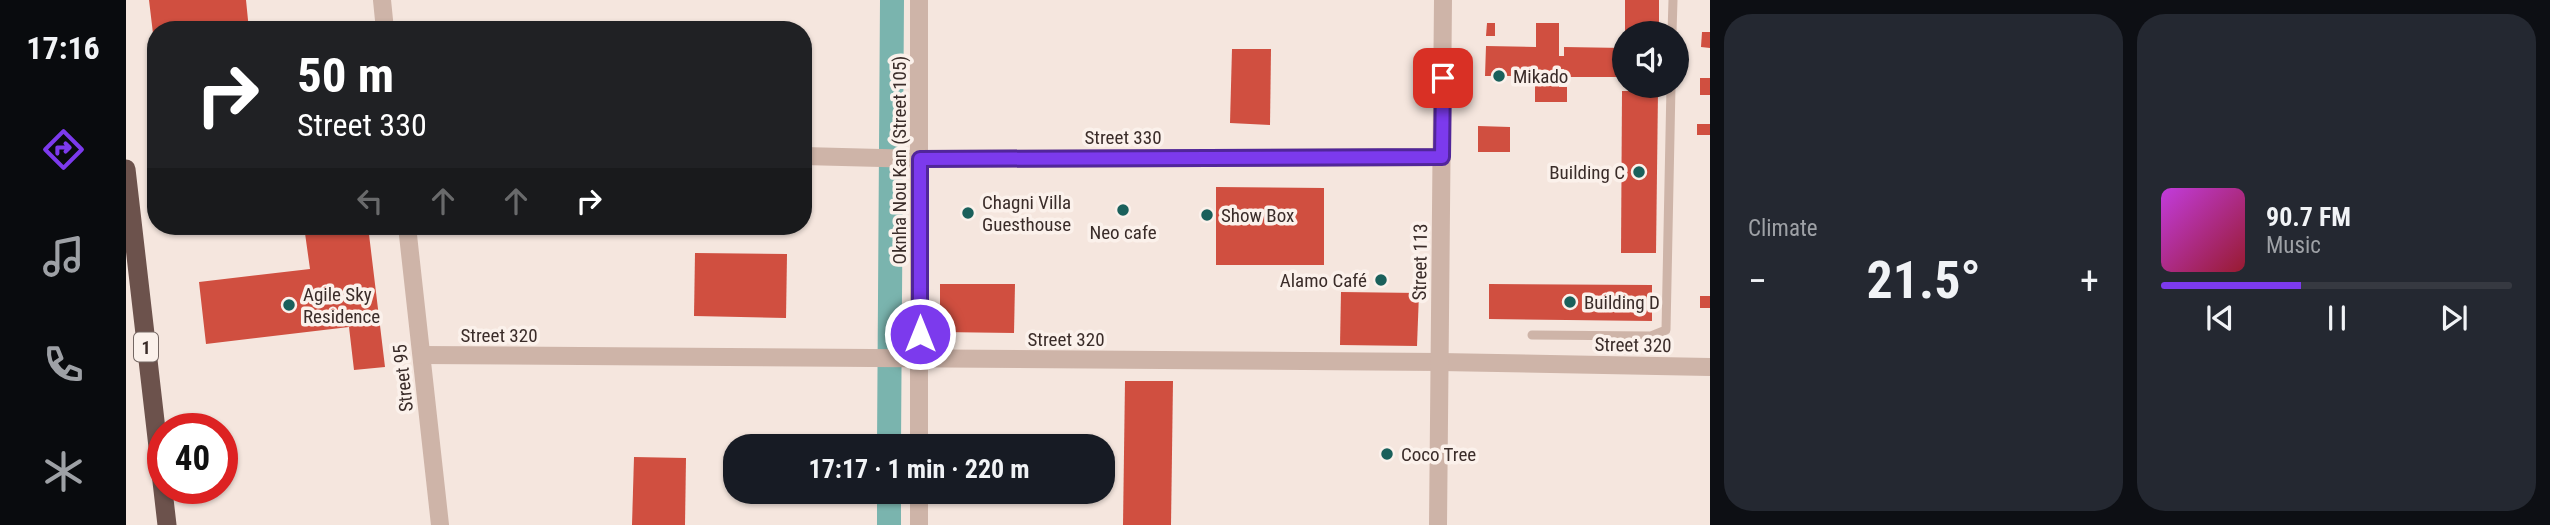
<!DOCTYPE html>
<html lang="en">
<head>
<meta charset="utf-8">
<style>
	body { margin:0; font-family:"Roboto Condensed",sans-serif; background:#242831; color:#f1f3f6; height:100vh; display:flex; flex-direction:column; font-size:26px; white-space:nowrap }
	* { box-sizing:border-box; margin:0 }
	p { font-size:23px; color:#9ea1a6 }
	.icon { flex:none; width:38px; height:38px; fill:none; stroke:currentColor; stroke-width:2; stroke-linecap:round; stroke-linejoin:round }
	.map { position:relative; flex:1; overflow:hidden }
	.drawer { display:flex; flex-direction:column; gap:14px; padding:14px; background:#0d0f14; width:840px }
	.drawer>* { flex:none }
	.top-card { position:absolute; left:21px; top:21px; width:665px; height:214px; border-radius:28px; box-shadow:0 2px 5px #0004; background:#202124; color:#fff; overflow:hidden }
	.controls { position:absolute; left:1486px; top:21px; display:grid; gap:14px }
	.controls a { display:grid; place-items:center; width:77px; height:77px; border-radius:50%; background:#171b24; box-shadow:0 2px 5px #0004; font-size:35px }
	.speed { position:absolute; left:21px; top:413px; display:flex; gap:14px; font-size:35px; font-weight:700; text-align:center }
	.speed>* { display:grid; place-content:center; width:91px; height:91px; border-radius:50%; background:#171b24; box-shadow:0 2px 5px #0004; line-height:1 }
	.speed .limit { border:10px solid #d22; background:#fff; color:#111 }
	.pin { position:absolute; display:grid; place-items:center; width:60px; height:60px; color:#fff; margin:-30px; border-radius:14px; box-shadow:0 4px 10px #0006 }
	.me { position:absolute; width:77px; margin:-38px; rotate:0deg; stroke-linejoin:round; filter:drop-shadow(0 0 5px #0008) }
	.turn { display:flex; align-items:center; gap:24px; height:147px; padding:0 35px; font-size:32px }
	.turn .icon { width:91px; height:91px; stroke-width:2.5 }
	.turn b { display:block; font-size:49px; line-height:60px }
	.lanes { display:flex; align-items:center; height:66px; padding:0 35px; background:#0003; justify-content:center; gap:35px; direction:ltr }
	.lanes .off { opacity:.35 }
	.big { font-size:52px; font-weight:700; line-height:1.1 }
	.drawer .widget { flex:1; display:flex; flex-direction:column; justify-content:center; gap:10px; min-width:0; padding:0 24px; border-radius:28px; background:#242831 }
	.song { display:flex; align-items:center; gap:21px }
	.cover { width:84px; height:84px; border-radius:10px; background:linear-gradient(135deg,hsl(290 70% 55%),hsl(350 70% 35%)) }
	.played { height:7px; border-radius:4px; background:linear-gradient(90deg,#7c3aed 40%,#363941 40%) }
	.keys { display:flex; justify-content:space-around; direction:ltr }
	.heat { display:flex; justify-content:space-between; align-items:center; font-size:38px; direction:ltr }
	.drawer .tiles { flex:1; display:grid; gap:14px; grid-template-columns:repeat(2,1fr) }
	.trip { position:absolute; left:597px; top:434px; width:392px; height:70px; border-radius:28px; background:#171b24; box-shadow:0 2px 5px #0004; font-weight:700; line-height:70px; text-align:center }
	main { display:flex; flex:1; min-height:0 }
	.menu { display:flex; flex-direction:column; width:126px; justify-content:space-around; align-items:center; background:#090b0e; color:#9ea1a6 }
	.menu .icon { width:49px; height:49px }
	.menu .active { color:#7c3aed }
	.menu b { font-size:32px; color:#f1f3f6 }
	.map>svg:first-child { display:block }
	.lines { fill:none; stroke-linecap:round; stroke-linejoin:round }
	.canal { stroke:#7ab4ae; stroke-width:24 }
	.building { fill:#d04f40 }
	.service { stroke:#ceb4a8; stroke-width:9 }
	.minor { stroke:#ceb4a8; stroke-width:18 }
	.tertiary { stroke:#ceb4a8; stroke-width:18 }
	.trunk { stroke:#6c524c; stroke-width:19 }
	.route-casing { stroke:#51269a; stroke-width:18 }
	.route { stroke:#7c3aed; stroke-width:12 }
	.poi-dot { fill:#1a605b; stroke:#fbf1eb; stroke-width:2.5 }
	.labels { text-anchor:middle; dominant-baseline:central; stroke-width:7; stroke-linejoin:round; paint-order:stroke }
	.shield { fill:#fbf1eb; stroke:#746763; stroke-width:2 }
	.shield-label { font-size:18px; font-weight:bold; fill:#3a2c29 }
	.poi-label { font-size:19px; fill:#3a2c29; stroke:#fbf1eb; text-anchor:start }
	.street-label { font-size:19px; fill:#3a2c29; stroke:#fbf1eb }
</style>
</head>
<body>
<main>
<nav class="menu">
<b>17:16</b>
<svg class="icon active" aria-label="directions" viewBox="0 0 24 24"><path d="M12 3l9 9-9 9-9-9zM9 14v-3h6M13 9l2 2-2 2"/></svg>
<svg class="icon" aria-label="music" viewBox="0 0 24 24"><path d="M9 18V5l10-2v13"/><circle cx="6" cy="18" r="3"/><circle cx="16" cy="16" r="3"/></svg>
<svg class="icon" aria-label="phone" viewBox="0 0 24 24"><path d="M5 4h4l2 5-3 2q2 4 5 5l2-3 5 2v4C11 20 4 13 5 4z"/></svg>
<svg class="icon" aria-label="climate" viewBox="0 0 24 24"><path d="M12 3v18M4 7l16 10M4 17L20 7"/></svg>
</nav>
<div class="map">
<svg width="1584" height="525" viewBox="0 0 1584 525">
	<rect width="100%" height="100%" fill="#f5e6de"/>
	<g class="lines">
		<g class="canal">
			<polyline points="763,446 766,0"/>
			<polyline points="763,525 763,492"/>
		</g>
	</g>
	<g class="building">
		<polygon points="23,0 120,0 123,30 30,30 28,42"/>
		<rect x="1499" y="0" width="34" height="31"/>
		<polygon points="1361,23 1369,23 1369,36 1360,36"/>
		<polygon points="1410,23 1433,23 1433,56 1438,56 1438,47 1498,48 1498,77 1437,77 1438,69 1433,69 1433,87 1441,87 1441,102 1409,102 1409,76 1359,76 1360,46 1410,47"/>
		<polygon points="340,24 340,30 296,30 296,28"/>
		<polygon points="1576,32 1584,32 1584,48 1575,47"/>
		<polygon points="1106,49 1145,49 1144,125 1104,123"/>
		<rect x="1574" y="78" width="10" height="17"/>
		<polygon points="1496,91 1532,91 1530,253 1495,253"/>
		<rect x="1571" y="124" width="13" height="11"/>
		<polygon points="1352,126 1384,127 1384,152 1352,152"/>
		<polygon points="1090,187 1198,188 1198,265 1090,265"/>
		<polygon points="178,226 242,226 259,367 228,370 223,327 80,344 73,282 184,269"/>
		<polygon points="569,253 661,254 660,318 568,316"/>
		<polygon points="814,284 889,284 888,333 814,332"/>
		<polygon points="1363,284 1526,285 1526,321 1363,319"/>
		<polygon points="1215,292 1293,293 1291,346 1214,345"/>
		<rect x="1574" y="296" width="10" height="12"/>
		<polygon points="999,381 1047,381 1045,525 997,525"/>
		<polygon points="508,457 560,458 559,525 506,525"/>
	</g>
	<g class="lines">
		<g class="service">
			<polyline points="1546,33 1547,0"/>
			<polyline points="1406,335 1525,336 1540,330 1545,86"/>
		</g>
		<g class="minor">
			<polyline points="256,0 259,30"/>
			<polyline points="677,156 794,159 1316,157"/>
			<polyline points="281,226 314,525"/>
			<polyline points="296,355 1314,362 1584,367"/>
			<polyline points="1312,525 1317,0"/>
		</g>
		<g class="tertiary">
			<polyline points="793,446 793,0"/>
			<polyline points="793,525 793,492"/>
		</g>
		<polyline class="trunk" points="0,169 41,525"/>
	</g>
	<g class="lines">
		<defs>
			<polyline id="route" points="794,334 794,159 1316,157 1317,78"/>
		</defs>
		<use href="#route" class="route-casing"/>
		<use href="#route" class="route"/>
	</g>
	<g class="poi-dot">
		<circle cx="1373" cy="76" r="7"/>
		<circle cx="1513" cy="172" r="7"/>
		<circle cx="997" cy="210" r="7"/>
		<circle cx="842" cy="213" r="7"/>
		<circle cx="1081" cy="215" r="7"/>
		<circle cx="1255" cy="280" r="7"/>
		<circle cx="1444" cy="302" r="7"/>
		<circle cx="163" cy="305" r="7"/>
		<circle cx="1261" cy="454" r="7"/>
	</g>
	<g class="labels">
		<rect class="shield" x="8" y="332.5" width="24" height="29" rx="5"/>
		<g class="shield-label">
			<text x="20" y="347">1</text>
		</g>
		<g class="poi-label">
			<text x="1387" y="76">Mikado</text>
			<text x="1499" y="172" text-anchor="end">Building C</text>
			<text x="856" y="202">Chagni Villa<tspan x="856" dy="22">Guesthouse</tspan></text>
			<text x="1095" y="215">Show Box</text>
			<text x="997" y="232" text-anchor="middle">Neo cafe</text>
			<text x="1241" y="280" text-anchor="end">Alamo Café</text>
			<text x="177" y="294">Agile Sky<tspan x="177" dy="22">Residence</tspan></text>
			<text x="1458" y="302">Building D</text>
			<text x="1275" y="454">Coco Tree</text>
		</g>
		<g class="street-label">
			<text x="997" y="137">Street 330</text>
			<text transform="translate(773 160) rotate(-90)">Oknha Nou Kan (Street 105)</text>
			<text transform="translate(1294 262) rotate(-89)">Street 113</text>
			<text x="373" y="335">Street 320</text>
			<text x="940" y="339">Street 320</text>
			<text transform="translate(1507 345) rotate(1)">Street 320</text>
			<text transform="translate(277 378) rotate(-96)">Street 95</text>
		</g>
	</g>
</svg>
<div class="controls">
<a><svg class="icon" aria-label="sound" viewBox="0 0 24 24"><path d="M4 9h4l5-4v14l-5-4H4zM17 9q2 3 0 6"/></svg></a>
</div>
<div class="speed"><div class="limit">40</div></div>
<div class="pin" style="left:1317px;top:78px;background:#d93025"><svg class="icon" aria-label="arrive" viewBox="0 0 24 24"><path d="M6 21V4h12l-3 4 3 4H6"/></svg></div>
<svg class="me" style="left:794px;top:334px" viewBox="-20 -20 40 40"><circle r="17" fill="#7c3aed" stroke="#fff" stroke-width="3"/><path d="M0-11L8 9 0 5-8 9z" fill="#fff"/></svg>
<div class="trip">17:17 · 1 min · 220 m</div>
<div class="top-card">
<div class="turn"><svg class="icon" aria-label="right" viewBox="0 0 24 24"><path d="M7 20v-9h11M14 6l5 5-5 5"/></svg><div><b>50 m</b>Street 330</div></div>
<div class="lanes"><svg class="icon off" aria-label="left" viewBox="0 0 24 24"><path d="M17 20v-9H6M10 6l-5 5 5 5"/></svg><svg class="icon off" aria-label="ahead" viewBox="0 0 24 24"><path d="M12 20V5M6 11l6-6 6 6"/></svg><svg class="icon off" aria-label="ahead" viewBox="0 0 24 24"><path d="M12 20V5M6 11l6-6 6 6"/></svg><svg class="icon" aria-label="right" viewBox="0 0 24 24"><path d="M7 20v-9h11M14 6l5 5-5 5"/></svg></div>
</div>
</div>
<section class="drawer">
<div class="tiles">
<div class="widget"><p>Climate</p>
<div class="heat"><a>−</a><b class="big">21.5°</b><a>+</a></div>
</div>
<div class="widget">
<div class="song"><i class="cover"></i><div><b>90.7 FM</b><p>Music</p></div></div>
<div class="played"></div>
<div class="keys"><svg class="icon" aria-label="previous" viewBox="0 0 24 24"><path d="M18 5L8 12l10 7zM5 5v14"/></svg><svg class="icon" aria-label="pause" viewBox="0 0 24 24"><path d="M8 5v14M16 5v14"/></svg><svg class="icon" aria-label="next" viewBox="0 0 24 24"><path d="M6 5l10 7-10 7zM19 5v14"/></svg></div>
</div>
</div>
</section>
</main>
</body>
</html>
